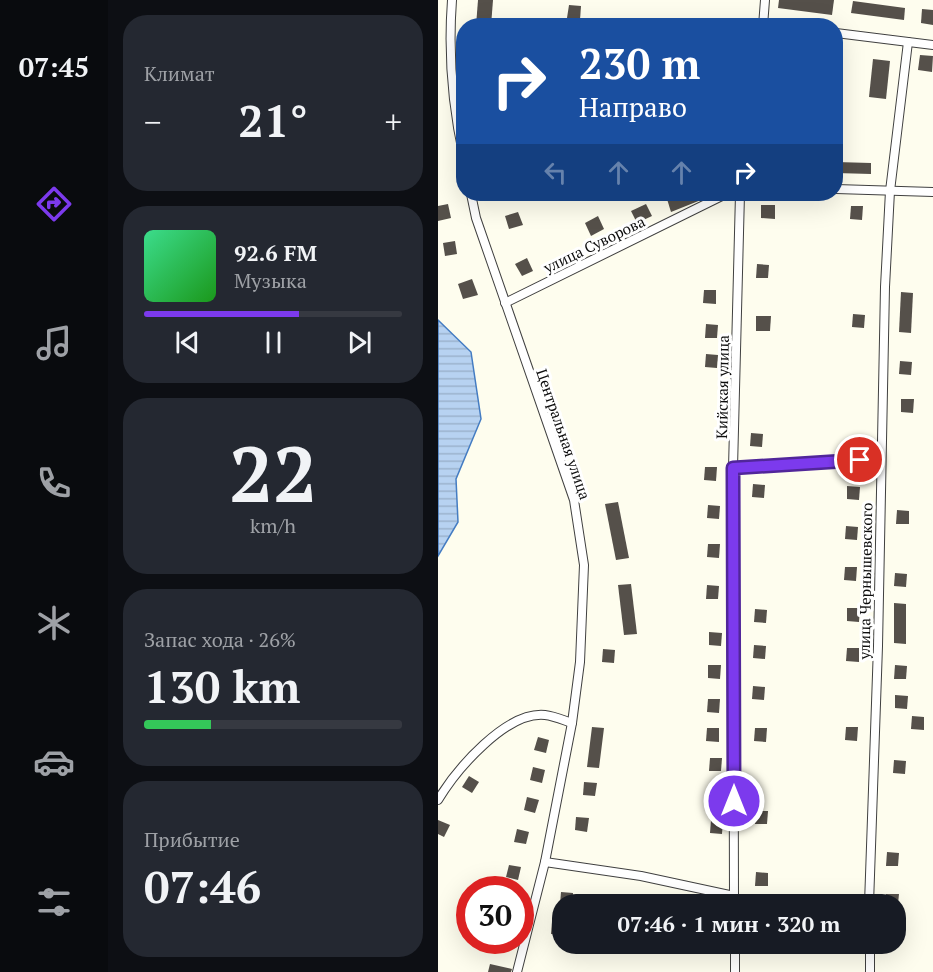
<!DOCTYPE html>
<html lang="ru">
<head>
<meta charset="utf-8">
<style>
	body { margin:0; font-family:"PT Serif",serif; background:#242831; color:#f1f3f6; height:100vh; display:flex; flex-direction:column; font-size:22px; white-space:nowrap }
	* { box-sizing:border-box; margin:0 }
	p { font-size:20px; color:#9ea1a6 }
	.icon { flex:none; width:33px; height:33px; fill:none; stroke:currentColor; stroke-width:2; stroke-linecap:round; stroke-linejoin:round }
	.map { position:relative; flex:1; overflow:hidden }
	.details { display:flex; flex-direction:column; gap:15px; padding:15px; background:#0d0f14; width:330px }
	.details>* { flex:none }
	.hud { position:absolute; left:18px; top:18px; width:387px; height:183px; border-radius:24px; box-shadow:0 6px 24px #0002; background:#1a4fa0; color:#fff; overflow:hidden }
	.speed { position:absolute; left:18px; top:876px; display:flex; gap:12px; font-size:30px; font-weight:700; text-align:center }
	.speed>* { display:grid; place-content:center; width:78px; height:78px; border-radius:50%; background:#171b24; box-shadow:0 6px 24px #0002; line-height:1 }
	.speed .limit { border:9px solid #d22; background:#fff; color:#111 }
	.pin { position:absolute; display:grid; place-items:center; width:51px; height:51px; color:#fff; margin:-26px; border:3px solid #fff; border-radius:50%; box-shadow:0 2px 6px #0007 }
	.me { position:absolute; width:66px; margin:-33px; rotate:0deg; stroke-linejoin:round; filter:drop-shadow(0 0 4px #0008) }
	.turn { display:flex; align-items:center; gap:21px; height:126px; padding:0 24px; font-size:27px }
	.turn .icon { width:78px; height:78px; stroke-width:2.5 }
	.turn b { display:block; font-size:42px; line-height:51px }
	.lanes { display:flex; align-items:center; height:57px; padding:0 24px; background:#0003; justify-content:center; gap:30px; direction:ltr }
	.lanes .off { opacity:.35 }
	.big { font-size:45px; font-weight:700; line-height:1.1 }
	.details .tile { flex:1; display:flex; flex-direction:column; justify-content:center; gap:9px; min-width:0; padding:0 21px; border-radius:24px; background:#242831 }
	.details .dial { align-items:center; gap:0 }
	.dial b { font-size:78px; line-height:1 }
	.song { display:flex; align-items:center; gap:18px }
	.cover { width:72px; height:72px; border-radius:9px; background:linear-gradient(135deg,hsl(150 70% 55%),hsl(120 70% 35%)) }
	.played { height:6px; border-radius:3px; background:linear-gradient(90deg,#7c3aed 60%,#363941 60%) }
	.keys { display:flex; justify-content:space-around; direction:ltr }
	.heat { display:flex; justify-content:space-between; align-items:center; font-size:33px; direction:ltr }
	.charge { height:9px; border-radius:4px; background:linear-gradient(90deg,#34c759 26%,#363941 0) }
	.trip { position:absolute; left:114px; top:894px; width:354px; height:60px; border-radius:24px; background:#171b24; box-shadow:0 6px 24px #0002; font-weight:700; line-height:60px; text-align:center }
	main { display:flex; flex:1; min-height:0 }
	.dock { display:flex; flex-direction:column; width:108px; justify-content:space-around; align-items:center; background:#090b0e; color:#9ea1a6 }
	.dock .icon { width:42px; height:42px }
	.dock .selected { color:#7c3aed }
	.dock b { font-size:27px; color:#f1f3f6 }
	.map>svg:first-child { display:block }
	.water { fill:url(#water-rules); stroke:#447cc2; stroke-width:1.5 }
	.building { fill:#55504a }
	.lines { fill:none; stroke-linecap:round; stroke-linejoin:round }
	.street-casing { stroke:#404040; stroke-width:10 }
	.street { stroke:#fff; stroke-width:8 }
	.route-casing { stroke:#51269a; stroke-width:15 }
	.route { stroke:#7c3aed; stroke-width:10 }
	.labels { text-anchor:middle; dominant-baseline:central; stroke-width:6; stroke-linejoin:round; paint-order:stroke }
	.street-label { font-size:15px; fill:#0d0d0d; stroke:#fff }
</style>
</head>
<body>
<main>
<nav class="dock">
<b>07:45</b>
<svg class="icon selected" aria-label="directions" viewBox="0 0 24 24"><path d="M12 3l9 9-9 9-9-9zM9 14v-3h6M13 9l2 2-2 2"/></svg>
<svg class="icon" aria-label="music" viewBox="0 0 24 24"><path d="M9 18V5l10-2v13"/><circle cx="6" cy="18" r="3"/><circle cx="16" cy="16" r="3"/></svg>
<svg class="icon" aria-label="phone" viewBox="0 0 24 24"><path d="M5 4h4l2 5-3 2q2 4 5 5l2-3 5 2v4C11 20 4 13 5 4z"/></svg>
<svg class="icon" aria-label="climate" viewBox="0 0 24 24"><path d="M12 3v18M4 7l16 10M4 17L20 7"/></svg>
<svg class="icon" aria-label="car" viewBox="0 0 24 24"><path d="M5 17H2v-5l4-1 3-4h7l3 4 3 1v5h-3M9 17h6M6 11h13"/><circle cx="7" cy="17" r="2"/><circle cx="17" cy="17" r="2"/></svg>
<svg class="icon" aria-label="filters" viewBox="0 0 24 24"><path d="M4 7h16M4 17h16"/><circle cx="9" cy="7" r="2"/><circle cx="15" cy="17" r="2"/></svg>
</nav>
<section class="details">
<div class="tile"><p>Климат</p>
<div class="heat"><a>−</a><b class="big">21°</b><a>+</a></div>
</div>
<div class="tile">
<div class="song"><i class="cover"></i><div><b>92.6 FM</b><p>Музыка</p></div></div>
<div class="played"></div>
<div class="keys"><svg class="icon" aria-label="previous" viewBox="0 0 24 24"><path d="M18 5L8 12l10 7zM5 5v14"/></svg><svg class="icon" aria-label="pause" viewBox="0 0 24 24"><path d="M8 5v14M16 5v14"/></svg><svg class="icon" aria-label="next" viewBox="0 0 24 24"><path d="M6 5l10 7-10 7zM19 5v14"/></svg></div>
</div>
<div class="tile dial"><b>22</b><p>km/h</p></div>
<div class="tile"><p>Запас хода · 26%</p><b class="big">130 km</b><div class="charge"></div></div>
<div class="tile"><p>Прибытие</p><b class="big">07:46</b></div>
</section>
<div class="map">
<svg width="495" height="972" viewBox="0 0 495 972">
	<defs>
		<pattern id="water-rules" width="6" height="5" patternUnits="userSpaceOnUse" patternTransform="scale(1.5)"><rect width="6" height="5" fill="#b7d2f1"/><path d="M0 2.5h6" fill="none" stroke="#9cb3cd"/></pattern>
	</defs>
	<rect width="100%" height="100%" fill="#fefdee"/>
	<polygon class="water" points="0,320 33,352 43,419 18,479 20,522 0,556"/>
	<g class="building">
		<polygon points="40,0 55,0 53,26 38,26"/>
		<polygon points="341,0 396,0 394,15 340,8"/>
		<polygon points="415,1 467,8 466,20 413,13"/>
		<polygon points="131,5 143,6 142,20 129,18"/>
		<polygon points="484,9 495,10 495,25 483,23"/>
		<polygon points="482,55 495,56 494,72 480,70"/>
		<polygon points="435,59 452,61 448,99 431,97"/>
		<polygon points="398,162 433,163 433,174 398,173"/>
		<polygon points="244,194 261,194 263,200 233,212 229,199"/>
		<polygon points="10,204 13,218 0,221 0,206"/>
		<polygon points="208,204 214,216 199,223 193,211"/>
		<polygon points="323,205 337,205 337,219 323,218"/>
		<polygon points="413,206 425,206 424,220 412,219"/>
		<polygon points="80,212 85,225 71,229 67,216"/>
		<polygon points="160,216 166,229 153,236 147,223"/>
		<polygon points="17,241 19,254 7,256 5,243"/>
		<polygon points="89,258 95,271 84,276 77,264"/>
		<polygon points="319,264 331,265 330,278 318,278"/>
		<polygon points="34,279 40,295 25,299 20,284"/>
		<polygon points="266,290 278,290 278,304 265,303"/>
		<polygon points="463,292 475,293 473,333 461,332"/>
		<polygon points="415,314 427,315 426,328 414,327"/>
		<polygon points="318,316 333,316 332,331 318,331"/>
		<polygon points="268,324 280,325 279,338 267,338"/>
		<polygon points="268,354 280,355 279,368 267,367"/>
		<polygon points="462,361 474,362 473,375 461,374"/>
		<polygon points="463,399 476,399 475,413 463,412"/>
		<polygon points="313,433 325,434 324,447 312,446"/>
		<polygon points="267,467 279,467 278,481 266,480"/>
		<polygon points="315,484 327,485 326,498 314,497"/>
		<polygon points="409,486 422,487 421,500 409,499"/>
		<polygon points="180,502 191,558 178,560 167,504"/>
		<polygon points="270,505 282,506 281,519 269,518"/>
		<polygon points="459,510 471,511 471,524 458,524"/>
		<polygon points="408,526 420,527 419,540 407,539"/>
		<polygon points="270,544 282,544 281,558 269,557"/>
		<polygon points="407,567 419,567 418,581 406,580"/>
		<polygon points="457,573 469,574 468,587 456,586"/>
		<polygon points="193,584 199,634 186,635 180,585"/>
		<polygon points="269,585 281,586 280,599 268,599"/>
		<polygon points="456,603 468,604 468,644 456,643"/>
		<polygon points="409,608 422,608 421,622 409,621"/>
		<polygon points="317,609 329,610 328,623 316,622"/>
		<polygon points="271,632 284,633 283,646 271,645"/>
		<polygon points="316,645 328,646 327,659 315,658"/>
		<polygon points="409,648 421,648 421,662 408,661"/>
		<polygon points="165,649 177,650 176,663 164,662"/>
		<polygon points="270,665 283,665 282,679 270,678"/>
		<polygon points="457,665 469,666 468,679 456,679"/>
		<polygon points="315,686 327,687 326,700 314,699"/>
		<polygon points="457,695 470,696 469,709 457,708"/>
		<polygon points="270,699 282,699 281,713 269,712"/>
		<polygon points="474,716 486,717 486,730 473,729"/>
		<polygon points="154,727 166,728 161,768 149,767"/>
		<polygon points="408,727 420,727 419,741 407,740"/>
		<polygon points="269,728 281,728 281,742 268,741"/>
		<polygon points="317,728 329,728 328,742 316,741"/>
		<polygon points="100,737 111,740 108,753 96,750"/>
		<polygon points="272,758 284,758 283,771 271,771"/>
		<polygon points="456,760 468,761 467,774 455,773"/>
		<polygon points="95,767 107,770 104,783 92,780"/>
		<polygon points="31,776 41,782 34,793 24,787"/>
		<polygon points="146,782 159,783 157,796 145,795"/>
		<polygon points="270,787 282,788 281,801 269,800"/>
		<polygon points="89,797 101,800 97,813 86,810"/>
		<polygon points="318,811 330,811 329,824 317,824"/>
		<polygon points="138,817 151,818 149,832 137,830"/>
		<polygon points="0,820 12,825 6,837 0,834"/>
		<polygon points="273,820 285,821 284,834 272,833"/>
		<polygon points="79,829 91,832 88,844 76,842"/>
		<polygon points="449,852 461,853 460,866 448,866"/>
		<polygon points="71,865 83,867 80,880 68,877"/>
		<polygon points="318,872 330,873 330,886 317,886"/>
		<polygon points="123,892 135,893 134,904 122,904"/>
		<polygon points="448,894 461,894 460,904 448,904"/>
		<polygon points="114,921 124,922 124,935 113,934"/>
		<polygon points="52,964 74,969 73,972 50,972"/>
	</g>
	<g class="lines">
		<defs>
			<g id="street">
				<path d="M14 0C10 54 14 105 26 158"/>
				<polyline points="325,23 341,26"/>
				<polyline points="325,26 327,0"/>
				<polyline points="398,33 495,45"/>
				<polyline points="398,189 495,192"/>
				<polyline points="33,194 38,218 136,500 146,565 142,662 134,723 107,862 79,972"/>
				<polyline points="67,303 288,194"/>
				<polyline points="295,468 443,459"/>
				<path d="M0 800C18 770 68 711 107 715 116 716 125 720 134 723"/>
				<polyline points="107,862 203,876 296,896"/>
				<polyline points="296,904 295,468 302,194"/>
				<polyline points="431,904 440,646 447,287 452,191 470,42"/>
				<polyline points="297,944 297,972"/>
				<polyline points="432,944 432,972"/>
			</g>
		</defs>
		<use href="#street" class="street-casing"/>
		<use href="#street" class="street"/>
	</g>
	<g class="lines">
		<defs>
			<polyline id="route" points="296,801 295,468 422,460"/>
		</defs>
		<use href="#route" class="route-casing"/>
		<use href="#route" class="route"/>
	</g>
	<g class="labels">
		<g class="street-label">
			<text transform="translate(156 244) rotate(-26)">улица Суворова</text>
			<text transform="translate(284 387) rotate(-89)">Кийская улица</text>
			<text transform="translate(126 434) rotate(71)">Центральная улица</text>
			<text transform="translate(427 581) rotate(-89)">улица Чернышевского</text>
		</g>
	</g>
</svg>
<div class="speed"><div class="limit">30</div></div>
<div class="pin" style="left:422px;top:460px;background:#d93025"><svg class="icon" aria-label="arrive" viewBox="0 0 24 24"><path d="M6 21V4h12l-3 4 3 4H6"/></svg></div>
<svg class="me" style="left:296px;top:801px" viewBox="-20 -20 40 40"><circle r="17" fill="#7c3aed" stroke="#fff" stroke-width="3"/><path d="M0-11L8 9 0 5-8 9z" fill="#fff"/></svg>
<div class="trip">07:46 · 1 мин · 320 m</div>
<div class="hud">
<div class="turn"><svg class="icon" aria-label="right" viewBox="0 0 24 24"><path d="M7 20v-9h11M14 6l5 5-5 5"/></svg><div><b>230 m</b>Направо</div></div>
<div class="lanes"><svg class="icon off" aria-label="left" viewBox="0 0 24 24"><path d="M17 20v-9H6M10 6l-5 5 5 5"/></svg><svg class="icon off" aria-label="ahead" viewBox="0 0 24 24"><path d="M12 20V5M6 11l6-6 6 6"/></svg><svg class="icon off" aria-label="ahead" viewBox="0 0 24 24"><path d="M12 20V5M6 11l6-6 6 6"/></svg><svg class="icon" aria-label="right" viewBox="0 0 24 24"><path d="M7 20v-9h11M14 6l5 5-5 5"/></svg></div>
</div>
</div>
</main>
</body>
</html>
